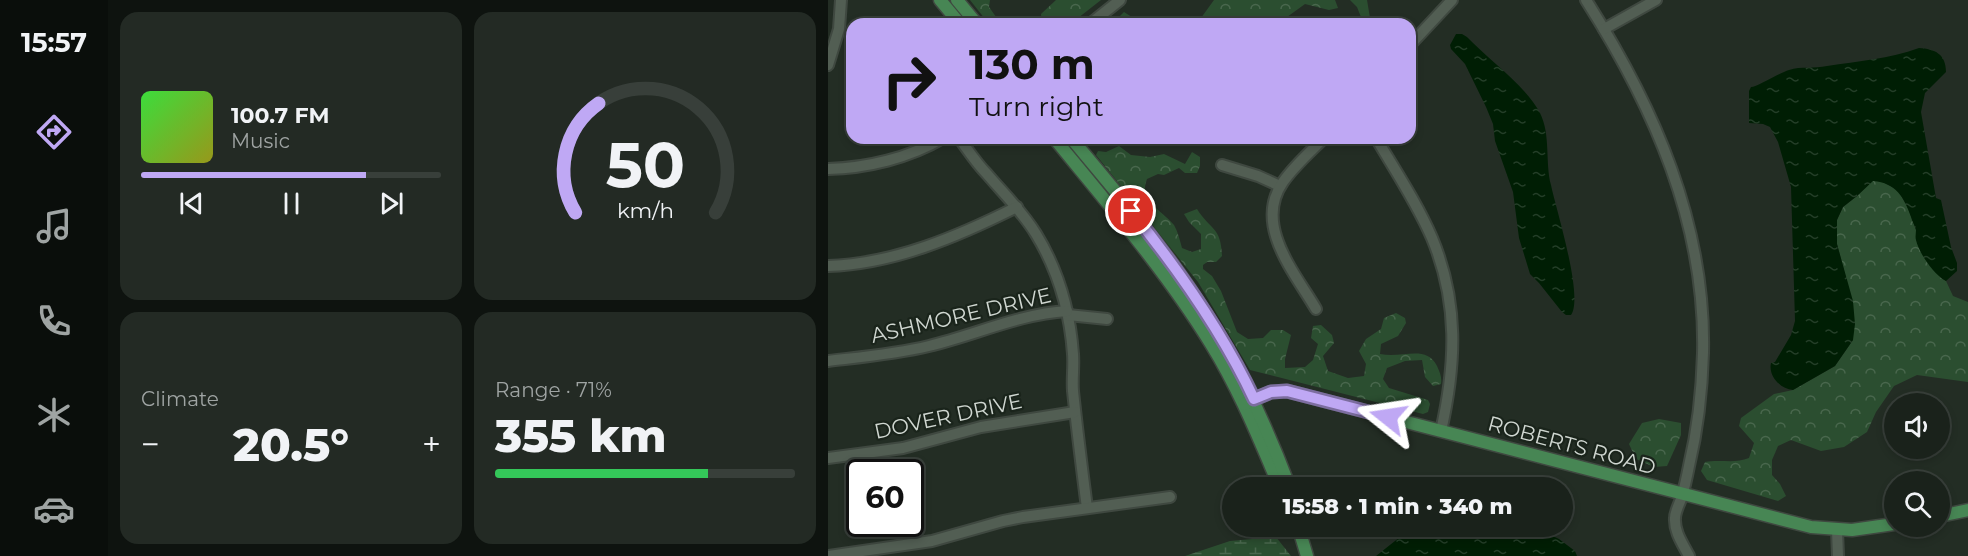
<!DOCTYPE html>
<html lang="en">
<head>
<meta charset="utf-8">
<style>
	body { margin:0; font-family:Montserrat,sans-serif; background:#232a24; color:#f1f3f6; height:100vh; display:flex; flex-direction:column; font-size:22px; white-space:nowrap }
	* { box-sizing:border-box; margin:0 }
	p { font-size:20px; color:#9fa4a3 }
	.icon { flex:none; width:33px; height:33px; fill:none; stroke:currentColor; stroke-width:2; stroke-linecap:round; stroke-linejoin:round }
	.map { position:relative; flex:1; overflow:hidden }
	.details { display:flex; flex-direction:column; gap:12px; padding:12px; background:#0e130f; width:720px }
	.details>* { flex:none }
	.top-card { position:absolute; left:18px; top:18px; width:570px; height:126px; border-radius:18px; box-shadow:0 3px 9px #0003,0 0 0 2px #383f3a; background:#bfa8f4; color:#111; overflow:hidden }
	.buttons { position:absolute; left:1056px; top:393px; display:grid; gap:12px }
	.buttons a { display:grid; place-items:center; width:66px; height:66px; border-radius:50%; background:#1a221b; box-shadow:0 3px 9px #0003,0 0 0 2px #383f3a; font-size:30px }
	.speed { position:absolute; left:18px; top:459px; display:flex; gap:12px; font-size:30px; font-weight:700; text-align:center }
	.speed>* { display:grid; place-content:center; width:78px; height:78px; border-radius:50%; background:#1a221b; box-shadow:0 3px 9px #0003,0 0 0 2px #383f3a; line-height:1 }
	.speed .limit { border:3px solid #111; border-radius:9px; background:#fff; color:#111 }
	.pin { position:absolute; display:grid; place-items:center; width:51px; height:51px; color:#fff; margin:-26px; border:3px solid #fff; border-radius:50%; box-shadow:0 2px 6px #0007 }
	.me { position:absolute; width:66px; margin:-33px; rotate:285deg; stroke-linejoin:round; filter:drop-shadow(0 0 4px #0008) }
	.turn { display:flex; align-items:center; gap:21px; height:126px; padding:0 24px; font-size:27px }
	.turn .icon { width:78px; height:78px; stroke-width:2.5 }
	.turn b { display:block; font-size:42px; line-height:51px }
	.big { font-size:45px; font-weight:800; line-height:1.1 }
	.details .tile { flex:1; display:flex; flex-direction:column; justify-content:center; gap:9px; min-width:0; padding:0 21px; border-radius:18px; background:#232a24 }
	.details .dial { align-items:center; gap:0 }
	.dial svg { height:156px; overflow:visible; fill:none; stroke:#383f3a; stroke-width:7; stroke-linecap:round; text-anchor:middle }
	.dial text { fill:#f1f3f6; stroke:none }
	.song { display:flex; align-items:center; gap:18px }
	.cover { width:72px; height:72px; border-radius:9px; background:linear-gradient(135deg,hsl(120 70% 55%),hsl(60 70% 35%)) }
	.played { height:6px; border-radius:3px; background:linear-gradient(90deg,#bfa8f4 75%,#383f3a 75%) }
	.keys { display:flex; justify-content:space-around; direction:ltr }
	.heat { display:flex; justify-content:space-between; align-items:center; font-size:33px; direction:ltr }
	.charge { height:9px; border-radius:4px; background:linear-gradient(90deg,#34c759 71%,#383f3a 0) }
	.details .tiles { flex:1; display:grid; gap:12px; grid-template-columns:repeat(2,1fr) }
	.trip { position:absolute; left:394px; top:477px; width:351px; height:60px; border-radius:30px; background:#1a221b; box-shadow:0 3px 9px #0003,0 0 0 2px #383f3a; font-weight:800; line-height:60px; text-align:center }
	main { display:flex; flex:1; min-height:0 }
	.tab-bar { display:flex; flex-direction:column; width:108px; justify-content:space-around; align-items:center; background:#0a0e0b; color:#9fa4a3 }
	.tab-bar .icon { width:42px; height:42px }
	.tab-bar .active { color:#bfa8f4 }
	.tab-bar b { font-size:27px; color:#f1f3f6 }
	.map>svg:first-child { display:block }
	.forest { fill:url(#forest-crowns) }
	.wetland { fill:url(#wetland-marsh) }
	.water { fill:url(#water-ripples) }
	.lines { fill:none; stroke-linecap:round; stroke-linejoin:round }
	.minor-casing { stroke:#3f4840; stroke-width:14 }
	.major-casing { stroke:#3f4840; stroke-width:15 }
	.minor { stroke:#525e53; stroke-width:10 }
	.major { stroke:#478654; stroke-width:12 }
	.route-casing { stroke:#7c6d9f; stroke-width:15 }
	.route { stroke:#bfa8f4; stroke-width:10 }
	.labels { text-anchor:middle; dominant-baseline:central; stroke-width:4.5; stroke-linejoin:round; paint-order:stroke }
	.street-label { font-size:21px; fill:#d0d7d1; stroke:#1a241b }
</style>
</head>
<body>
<main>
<nav class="tab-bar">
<b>15:57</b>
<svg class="icon active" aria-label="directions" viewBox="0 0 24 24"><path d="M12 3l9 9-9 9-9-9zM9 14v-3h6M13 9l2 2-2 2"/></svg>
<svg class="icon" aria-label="music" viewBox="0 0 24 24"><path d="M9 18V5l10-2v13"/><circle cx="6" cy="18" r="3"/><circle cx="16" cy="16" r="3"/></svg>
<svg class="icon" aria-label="phone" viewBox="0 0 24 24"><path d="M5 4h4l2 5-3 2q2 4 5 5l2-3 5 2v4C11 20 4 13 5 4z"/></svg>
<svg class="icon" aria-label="climate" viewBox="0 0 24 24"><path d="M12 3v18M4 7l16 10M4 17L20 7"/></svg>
<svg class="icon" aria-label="car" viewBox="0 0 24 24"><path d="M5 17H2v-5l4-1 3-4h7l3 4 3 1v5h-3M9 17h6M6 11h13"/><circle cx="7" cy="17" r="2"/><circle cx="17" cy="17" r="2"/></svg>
</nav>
<section class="details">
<div class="tiles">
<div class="tile">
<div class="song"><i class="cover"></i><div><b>100.7 FM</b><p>Music</p></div></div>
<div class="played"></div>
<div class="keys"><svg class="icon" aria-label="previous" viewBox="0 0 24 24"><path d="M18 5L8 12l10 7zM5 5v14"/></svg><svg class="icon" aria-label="pause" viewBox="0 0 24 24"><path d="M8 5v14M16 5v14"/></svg><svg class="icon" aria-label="next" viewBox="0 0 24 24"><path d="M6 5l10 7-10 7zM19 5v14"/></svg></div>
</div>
<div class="tile dial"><svg viewBox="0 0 100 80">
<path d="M14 69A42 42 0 1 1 86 69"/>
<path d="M14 69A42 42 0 0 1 26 13" stroke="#bfa8f4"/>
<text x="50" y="56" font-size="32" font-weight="700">50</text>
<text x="50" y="72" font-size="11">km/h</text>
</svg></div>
<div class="tile"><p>Climate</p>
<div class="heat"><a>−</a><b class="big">20.5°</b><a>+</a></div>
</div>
<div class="tile"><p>Range · 71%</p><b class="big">355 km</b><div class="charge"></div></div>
</div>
</section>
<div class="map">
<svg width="1140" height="556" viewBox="0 0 1140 556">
	<defs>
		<pattern id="forest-crowns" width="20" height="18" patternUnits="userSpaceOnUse" patternTransform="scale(1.5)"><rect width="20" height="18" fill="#2b4e30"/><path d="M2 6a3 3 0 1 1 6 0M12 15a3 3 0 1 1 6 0" fill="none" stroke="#49674d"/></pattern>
		<pattern id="wetland-marsh" width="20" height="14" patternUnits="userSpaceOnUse" patternTransform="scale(1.5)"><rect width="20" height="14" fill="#2b4e30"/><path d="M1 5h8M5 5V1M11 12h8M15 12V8" fill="none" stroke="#49674d"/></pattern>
		<pattern id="water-ripples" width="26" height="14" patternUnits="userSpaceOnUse" patternTransform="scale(1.5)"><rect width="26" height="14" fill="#001e04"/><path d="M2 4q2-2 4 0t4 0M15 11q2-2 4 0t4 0" fill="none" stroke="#243e28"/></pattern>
	</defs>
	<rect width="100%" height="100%" fill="#232d24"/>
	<g class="forest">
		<polygon points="142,0 162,0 161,7 173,24 161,24"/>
		<polygon points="228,0 273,0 250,18 238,24 214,24 213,14"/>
		<polygon points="386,0 507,0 510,8 501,10 477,4 459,17 441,24 359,24 364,17 373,18"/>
		<polygon points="522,0 539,0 543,24 528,24 533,17 529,7"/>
		<polygon points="296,12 307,19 310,24 294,24 290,18"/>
		<path d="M291 146 303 155 322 157 336 154 357 164 364 152 372 157V166L369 173H357L351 168 336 175 330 174 319 179C310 201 334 210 346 225 350 232 352 241 354 248L364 252 373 249V234L361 222 356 214 369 209C382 230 393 226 394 256L388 262H379L375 265V269L384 276 393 291 409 332 420 339 435 338 443 330H455L463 335 457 359V368L477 367 485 360 490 344 483 338 485 326 493 325 504 335 506 343 495 356 500 371 520 378 536 376 538 364 531 351 538 339 553 329 556 318 568 313 577 318 578 323 570 336 553 344 552 354C574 359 598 344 609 366 612 373 614 377 613 384L605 386 597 377 594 360 577 361 559 368 555 379 561 388 600 400 602 404 600 412 595 414 422 370 370 282 268 155 270 151 278 152Z"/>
		<path d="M1045 180 1053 181 1070 190 1080 208 1088 230V240L1113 278 1118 281 1125 296 1140 302V382L1089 375 1066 386 1048 412 1039 432 1016 447 993 451 963 440 950 446 944 460V475L952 484 958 496 950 501 879 480 873 471 877 462C892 459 907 464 921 458L926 443 911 426 913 418 946 394 965 390 1007 366 1025 340 1024 301 1009 244V220L1015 207 1029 196Z"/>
		<polygon points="831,419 853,423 853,435 839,466 826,467 808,459 801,444 814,423"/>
	</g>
	<polygon class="wetland" points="448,537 463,556 357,556 402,541"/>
	<g class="water">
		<path d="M628 34H634L639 37C661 60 698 86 712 113 723 135 717 162 723 185 728 209 756 297 743 315H738L734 312 711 283 702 274 691 238 685 192 667 141 665 124 658 107 637 64 623 49 622 45Z"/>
		<path d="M1091 48C1107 49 1118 54 1118 72L1097 93 1093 112 1108 198 1113 200 1123 247 1129 263V271L1118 281C1105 274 1091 253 1088 240 1087 237 1088 233 1088 230 1087 226 1084 221 1083 217 1076 197 1068 183 1045 181L1029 196 1015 207 1009 220V244L1025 301 1027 324 1025 340 1007 366 965 390C952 389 940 376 943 363L947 362 963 335 967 321 963 187 950 142 942 127 935 124 921 123V91L923 87C929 87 951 73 961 70 973 66 986 69 999 66 1030 61 1061 59 1091 48Z"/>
		<polygon points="600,527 706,527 731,539 747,551 749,556 548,556 572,537 595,531"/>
	</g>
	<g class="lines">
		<defs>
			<g id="minor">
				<path d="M758 0C826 107 878 224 875 353 874 391 870 428 861 466 859 476 857 486 854 496 852 503 847 511 847 518 846 532 855 544 861 556"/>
				<polyline points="262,24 292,0"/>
				<polyline points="776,29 828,0"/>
				<polyline points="582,45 624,0"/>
				<polyline points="0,65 11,29 13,0"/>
				<path d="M131 138C140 150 148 163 159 174 176 194 194 211 208 234 230 270 242 312 245 354 246 366 244 379 245 391 249 430 254 469 259 508"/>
				<path d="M548 138C567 170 589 203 604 238 631 303 628 364 613 431"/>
				<polyline points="394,165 430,176 452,186"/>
				<path d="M0 169C39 168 81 158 115 138"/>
				<path d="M0 266C66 264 131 236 189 207"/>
				<path d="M488 309C467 273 425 225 455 182 466 166 482 152 496 138"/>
				<polyline points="240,315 279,319"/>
				<path d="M0 361C34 357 68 354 101 346 147 335 191 314 239 311"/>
				<polyline points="0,458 75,448 153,427 247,412"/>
				<polyline points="1009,530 1010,556"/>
				<polyline points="0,556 104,541 175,521 195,517 342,497"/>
			</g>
			<g id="major">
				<polyline points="112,0 132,24"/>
				<polyline points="129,0 149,24"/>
				<path d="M226 138C280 204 338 271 383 344 411 389 431 439 452 488"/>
				<path d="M243 138C279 181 316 224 349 270 397 337 433 411 462 488"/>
				<polyline points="416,404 443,392 459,391 983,527 1024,530 1066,524"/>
				<polyline points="1112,516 1140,510"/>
				<polyline points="470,526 479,556"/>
			</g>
		</defs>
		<use href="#minor" class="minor-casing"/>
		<use href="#major" class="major-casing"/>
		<use href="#minor" class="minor"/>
		<use href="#major" class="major"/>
	</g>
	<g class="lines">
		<defs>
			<path id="route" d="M303 211C350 269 394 331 426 399L443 392 459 391 560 417"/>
		</defs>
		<use href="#route" class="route-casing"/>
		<use href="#route" class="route"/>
	</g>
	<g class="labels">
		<g class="street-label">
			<text transform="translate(133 315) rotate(-13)">ASHMORE DRIVE</text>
			<text transform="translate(120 416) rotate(-12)">DOVER DRIVE</text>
			<text transform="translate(744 445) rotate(15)">ROBERTS ROAD</text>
		</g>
	</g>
</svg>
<div class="buttons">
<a><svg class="icon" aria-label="sound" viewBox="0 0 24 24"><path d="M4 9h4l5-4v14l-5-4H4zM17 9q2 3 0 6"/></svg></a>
<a><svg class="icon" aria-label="search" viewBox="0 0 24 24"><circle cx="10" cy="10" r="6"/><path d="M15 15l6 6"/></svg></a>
</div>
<div class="speed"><div class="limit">60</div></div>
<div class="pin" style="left:303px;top:211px;background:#d93025"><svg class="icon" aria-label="arrive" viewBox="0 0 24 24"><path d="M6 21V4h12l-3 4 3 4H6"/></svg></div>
<svg class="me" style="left:560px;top:417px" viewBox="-20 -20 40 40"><path d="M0-17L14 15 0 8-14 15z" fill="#bfa8f4" stroke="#fff" stroke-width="4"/></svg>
<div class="trip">15:58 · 1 min · 340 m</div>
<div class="top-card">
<div class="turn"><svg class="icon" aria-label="right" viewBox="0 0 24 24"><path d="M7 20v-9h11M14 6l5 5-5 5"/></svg><div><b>130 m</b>Turn right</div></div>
</div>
</div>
</main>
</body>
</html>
